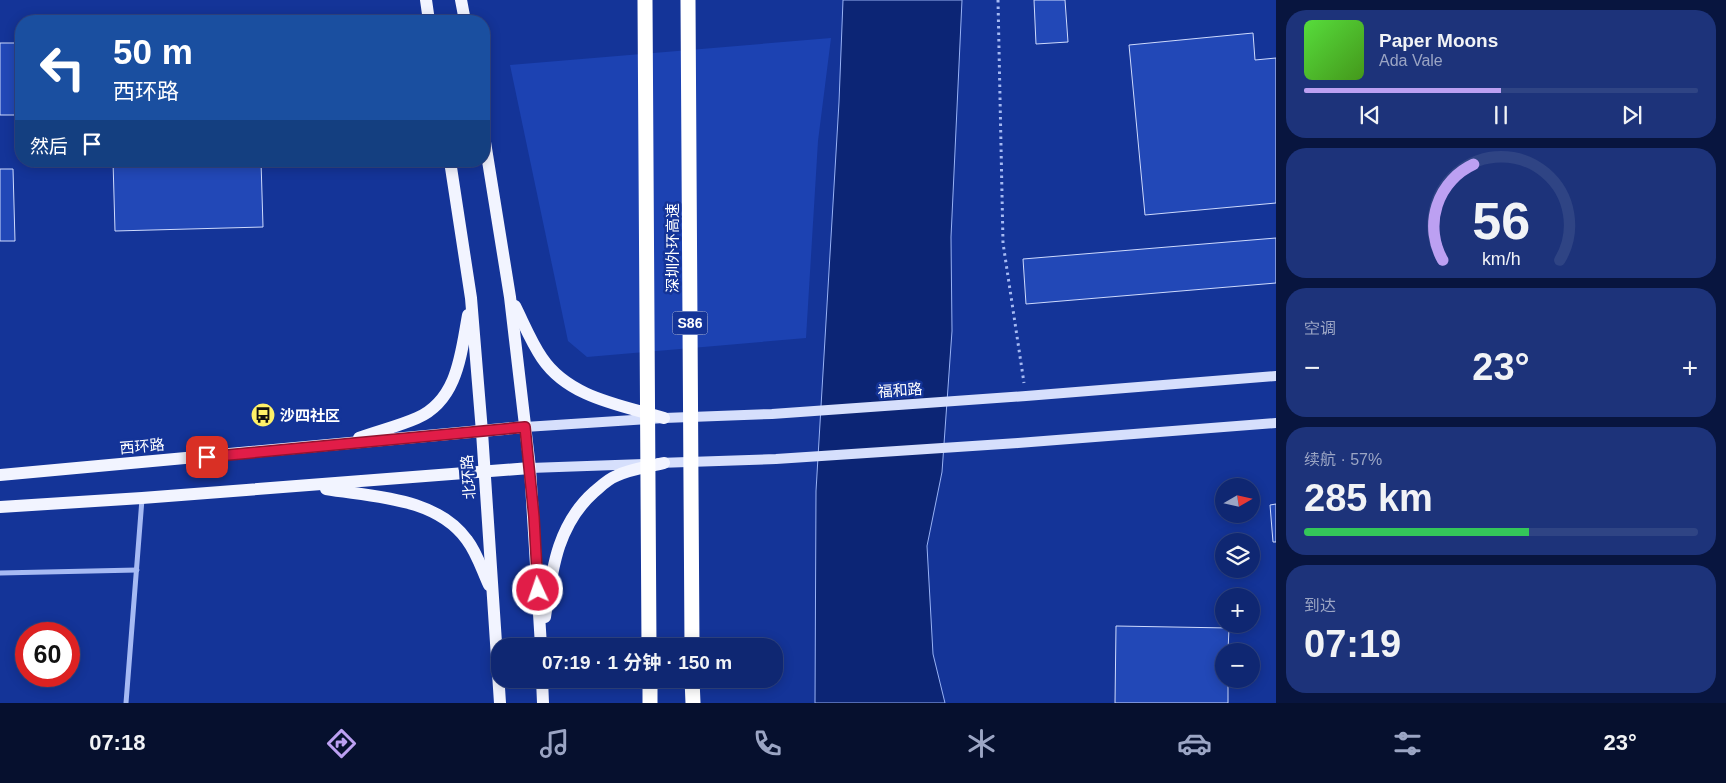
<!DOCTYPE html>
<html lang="zh">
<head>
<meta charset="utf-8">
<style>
	body { margin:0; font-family:Arial,"Noto Sans SC",sans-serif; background:#1d337a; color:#f1f3f6; height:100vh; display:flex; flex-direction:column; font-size:19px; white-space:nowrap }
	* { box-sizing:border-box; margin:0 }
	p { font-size:16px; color:#9ba5c4 }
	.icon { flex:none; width:28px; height:28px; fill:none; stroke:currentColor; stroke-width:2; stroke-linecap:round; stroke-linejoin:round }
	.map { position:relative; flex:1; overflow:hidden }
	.panel { display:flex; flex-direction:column; gap:10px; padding:10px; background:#08153f; width:450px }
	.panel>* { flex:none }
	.banner { position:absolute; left:15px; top:15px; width:475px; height:152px; border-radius:20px; box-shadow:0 2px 12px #0003,0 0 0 1px #2f4484; background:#1a4fa0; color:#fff; overflow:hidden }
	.needle { width:32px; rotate:81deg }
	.controls { position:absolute; left:1215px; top:478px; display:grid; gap:10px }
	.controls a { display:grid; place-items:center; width:45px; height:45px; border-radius:50%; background:#0f2772; box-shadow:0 2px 12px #0003,0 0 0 1px #2f4484; font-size:25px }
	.speed { position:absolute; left:15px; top:622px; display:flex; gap:10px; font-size:25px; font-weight:700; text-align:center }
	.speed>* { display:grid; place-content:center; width:65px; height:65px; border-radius:50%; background:#0f2772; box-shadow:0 2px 12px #0003,0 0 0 1px #2f4484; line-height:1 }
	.speed .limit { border:8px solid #d22; background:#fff; color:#111 }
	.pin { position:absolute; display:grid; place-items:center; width:42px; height:42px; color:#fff; margin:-21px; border-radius:10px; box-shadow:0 2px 8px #0006 }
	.me { position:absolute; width:55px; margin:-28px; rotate:357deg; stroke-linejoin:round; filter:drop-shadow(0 0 4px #0008) }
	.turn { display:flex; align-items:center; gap:18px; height:105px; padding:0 15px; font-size:22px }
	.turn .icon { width:65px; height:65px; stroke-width:2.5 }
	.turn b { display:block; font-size:35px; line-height:42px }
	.then { display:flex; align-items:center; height:48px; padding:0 15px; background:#0003; gap:10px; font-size:19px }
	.big { font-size:38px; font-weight:700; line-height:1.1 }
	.panel .widget { flex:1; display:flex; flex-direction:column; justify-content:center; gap:8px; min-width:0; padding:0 18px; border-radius:20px; background:#1d337a }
	.panel .dial { align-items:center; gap:0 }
	.dial svg { height:130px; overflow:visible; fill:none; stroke:#2f4484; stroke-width:7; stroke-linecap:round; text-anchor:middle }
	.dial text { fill:#f1f3f6; stroke:none }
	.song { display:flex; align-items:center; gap:15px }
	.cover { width:60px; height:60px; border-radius:8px; background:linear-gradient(135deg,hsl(110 70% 55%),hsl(100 70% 35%)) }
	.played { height:5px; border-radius:2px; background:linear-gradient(90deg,#bca0f2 50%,#2f4484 50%) }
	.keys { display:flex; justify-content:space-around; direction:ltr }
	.heat { display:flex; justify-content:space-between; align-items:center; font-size:28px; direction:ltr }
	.charge { height:8px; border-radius:4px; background:linear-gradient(90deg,#34c759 57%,#2f4484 0) }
	.trip { position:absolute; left:491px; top:638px; width:292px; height:50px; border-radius:20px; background:#0f2772; box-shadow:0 2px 12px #0003,0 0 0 1px #2f4484; font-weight:700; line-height:50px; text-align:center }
	.dock { display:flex; height:80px; justify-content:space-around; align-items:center; background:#06102e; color:#9ba5c4 }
	.dock .icon { width:35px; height:35px }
	.dock .active { color:#bca0f2 }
	.dock b { font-size:22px; color:#f1f3f6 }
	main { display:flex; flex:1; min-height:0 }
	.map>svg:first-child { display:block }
	.green { fill:#1c42b2 }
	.water { fill:#0c2575; stroke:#98b2f5 }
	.building { fill:#2248b7; stroke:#cedafd }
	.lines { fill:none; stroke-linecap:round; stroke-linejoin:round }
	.path { stroke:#a6baf3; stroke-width:3; stroke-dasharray:2.5 4; stroke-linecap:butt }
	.street { stroke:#a6baf3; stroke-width:5 }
	.secondary { stroke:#d6dffc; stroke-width:10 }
	.primary { stroke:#f2f4ff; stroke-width:12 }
	.highway { stroke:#fff; stroke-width:15 }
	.highway-bridge { stroke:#fff; stroke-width:15 }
	.route-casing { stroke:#92132f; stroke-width:12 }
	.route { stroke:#e11d48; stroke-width:9 }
	.labels { text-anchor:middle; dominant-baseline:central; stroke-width:5; stroke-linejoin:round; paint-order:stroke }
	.shield { fill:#143498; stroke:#b8c2e0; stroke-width:1 }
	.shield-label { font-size:14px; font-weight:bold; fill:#fff }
	.street-label { font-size:15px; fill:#fff; stroke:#143498 }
	.poi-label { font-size:15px; font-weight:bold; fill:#fff; stroke:#143498; text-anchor:start }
</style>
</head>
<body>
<main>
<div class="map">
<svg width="1276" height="703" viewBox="0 0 1276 703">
	<rect width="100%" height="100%" fill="#143498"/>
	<polygon class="green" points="831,38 818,141 806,338 587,357 568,341 510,65"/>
	<polygon class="water" points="843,0 962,0 951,237 952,331 942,472 927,546 933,654 945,703 815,703 816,491 839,102"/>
	<g class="building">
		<polygon points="1034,0 1065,0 1068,42 1036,44"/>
		<polygon points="1253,33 1255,60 1276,58 1276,203 1145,215 1129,45"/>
		<polygon points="0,43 18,43 20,115 0,115"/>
		<polygon points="113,161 261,161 263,227 115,231"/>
		<polygon points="0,169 13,169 15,241 0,241"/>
		<polygon points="1276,238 1276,283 1026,304 1023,259"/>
		<polygon points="1276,504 1276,542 1273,542 1270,505"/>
		<polygon points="1116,626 1229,628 1228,651 1224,651 1224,679 1228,679 1228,703 1115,703"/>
	</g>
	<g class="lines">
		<polyline class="path" points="998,0 1003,243 1024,383"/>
		<g class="street">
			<polyline points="0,573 137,570"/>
			<polyline points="126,703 142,499"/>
		</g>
		<g class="secondary">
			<polyline points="525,427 664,418 772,414 1026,396 1276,376"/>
			<polyline points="658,463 776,459 1018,443 1276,423"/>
			<polyline points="530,468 644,464"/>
		</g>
		<g class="primary">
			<polyline points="426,0 429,21"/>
			<polyline points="461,0 465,21"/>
			<polyline points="484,136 510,297 530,468 541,646"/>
			<polyline points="450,161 471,298 482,432 500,703"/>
			<path d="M515 306C524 324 531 342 542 358 569 398 621 405 664 418"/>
			<path d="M359 438C378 431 399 426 417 418 458 400 461 353 468 315"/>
			<polyline points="0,475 525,427"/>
			<path d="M326 489C374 497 436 497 467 540 477 553 482 570 489 585"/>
			<polyline points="0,507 142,498 530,468"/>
			<path d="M545 617C552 570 557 525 594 492 601 486 608 479 616 476 630 469 648 467 664 463"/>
			<polyline points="542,679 543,703"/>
		</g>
		<g class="highway">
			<polyline points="650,679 650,703"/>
			<polyline points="692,679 693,703"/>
		</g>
		<g class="highway-bridge">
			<polyline points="645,0 649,646"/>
			<polyline points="688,0 692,646"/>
		</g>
	</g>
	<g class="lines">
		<defs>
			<polyline id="route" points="207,457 525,427 534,517 538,590"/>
		</defs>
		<use href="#route" class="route-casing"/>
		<use href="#route" class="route"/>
	</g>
	<defs>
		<symbol id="bus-disc" viewBox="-11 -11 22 22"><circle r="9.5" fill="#fff168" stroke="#143498"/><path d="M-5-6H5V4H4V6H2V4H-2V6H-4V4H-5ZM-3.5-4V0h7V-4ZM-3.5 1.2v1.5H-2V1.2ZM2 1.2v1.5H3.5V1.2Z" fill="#111"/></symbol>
	</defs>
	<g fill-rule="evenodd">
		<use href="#bus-disc" x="249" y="401" width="28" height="28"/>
	</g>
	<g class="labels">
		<rect class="shield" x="672.5" y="311.5" width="35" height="23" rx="4"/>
		<g class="shield-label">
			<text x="690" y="323">S86</text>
		</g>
		<g class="street-label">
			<text transform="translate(672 248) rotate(-90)">深圳外环高速</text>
			<text transform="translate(900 390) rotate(-4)">福和路</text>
			<text transform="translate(142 446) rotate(-5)">西环路</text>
			<text transform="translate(468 477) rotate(-94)">北环路</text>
		</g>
		<g class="poi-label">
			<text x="280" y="415">沙四社区</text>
		</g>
	</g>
</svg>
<div class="controls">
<a><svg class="needle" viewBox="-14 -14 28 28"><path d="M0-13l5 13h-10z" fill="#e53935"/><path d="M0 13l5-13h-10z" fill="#9ba5c4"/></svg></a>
<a><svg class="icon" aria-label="layers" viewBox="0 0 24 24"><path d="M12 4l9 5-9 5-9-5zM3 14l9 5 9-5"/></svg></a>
<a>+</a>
<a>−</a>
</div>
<div class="speed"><div class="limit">60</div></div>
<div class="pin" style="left:207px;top:457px;background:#d93025"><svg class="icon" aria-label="arrive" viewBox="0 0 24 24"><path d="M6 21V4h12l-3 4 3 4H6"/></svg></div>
<svg class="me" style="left:538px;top:590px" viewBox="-20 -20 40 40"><circle r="17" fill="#e11d48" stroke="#fff" stroke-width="3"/><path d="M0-11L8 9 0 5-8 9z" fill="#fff"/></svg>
<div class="trip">07:19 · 1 分钟 · 150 m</div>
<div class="banner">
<div class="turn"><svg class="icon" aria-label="left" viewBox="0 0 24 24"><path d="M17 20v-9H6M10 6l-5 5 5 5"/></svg><div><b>50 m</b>西环路</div></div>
<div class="then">然后<svg class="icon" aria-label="arrive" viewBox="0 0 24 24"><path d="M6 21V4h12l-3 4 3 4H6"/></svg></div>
</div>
</div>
<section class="panel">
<div class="widget">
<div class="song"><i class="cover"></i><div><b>Paper Moons</b><p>Ada Vale</p></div></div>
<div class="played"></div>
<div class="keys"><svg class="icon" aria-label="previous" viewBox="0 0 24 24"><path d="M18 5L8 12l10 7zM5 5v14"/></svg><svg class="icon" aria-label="pause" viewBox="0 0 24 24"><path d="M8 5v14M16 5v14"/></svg><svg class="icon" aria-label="next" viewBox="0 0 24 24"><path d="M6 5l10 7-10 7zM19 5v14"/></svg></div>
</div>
<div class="widget dial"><svg viewBox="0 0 100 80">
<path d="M14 69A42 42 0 1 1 86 69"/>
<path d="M14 69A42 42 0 0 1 33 10" stroke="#bca0f2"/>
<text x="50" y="56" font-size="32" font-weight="700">56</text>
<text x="50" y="72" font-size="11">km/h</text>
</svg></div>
<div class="widget"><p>空调</p>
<div class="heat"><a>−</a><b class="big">23°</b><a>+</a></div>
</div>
<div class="widget"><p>续航 · 57%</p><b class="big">285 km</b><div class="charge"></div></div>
<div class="widget"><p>到达</p><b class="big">07:19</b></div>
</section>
</main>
<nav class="dock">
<b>07:18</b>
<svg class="icon active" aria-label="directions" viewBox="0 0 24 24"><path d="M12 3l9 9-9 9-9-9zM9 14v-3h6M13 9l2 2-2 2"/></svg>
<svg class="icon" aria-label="music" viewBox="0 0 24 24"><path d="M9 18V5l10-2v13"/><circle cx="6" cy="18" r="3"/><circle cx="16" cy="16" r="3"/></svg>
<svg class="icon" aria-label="phone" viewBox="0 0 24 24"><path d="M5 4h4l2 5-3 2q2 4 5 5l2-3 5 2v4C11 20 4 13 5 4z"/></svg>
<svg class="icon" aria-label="climate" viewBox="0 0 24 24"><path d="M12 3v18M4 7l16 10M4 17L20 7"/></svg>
<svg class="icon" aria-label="car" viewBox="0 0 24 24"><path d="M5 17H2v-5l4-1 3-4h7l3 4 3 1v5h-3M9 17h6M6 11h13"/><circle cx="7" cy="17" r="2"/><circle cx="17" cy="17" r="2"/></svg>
<svg class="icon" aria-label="filters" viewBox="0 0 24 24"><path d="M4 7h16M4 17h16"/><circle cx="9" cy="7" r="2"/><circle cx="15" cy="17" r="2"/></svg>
<b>23°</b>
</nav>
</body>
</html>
